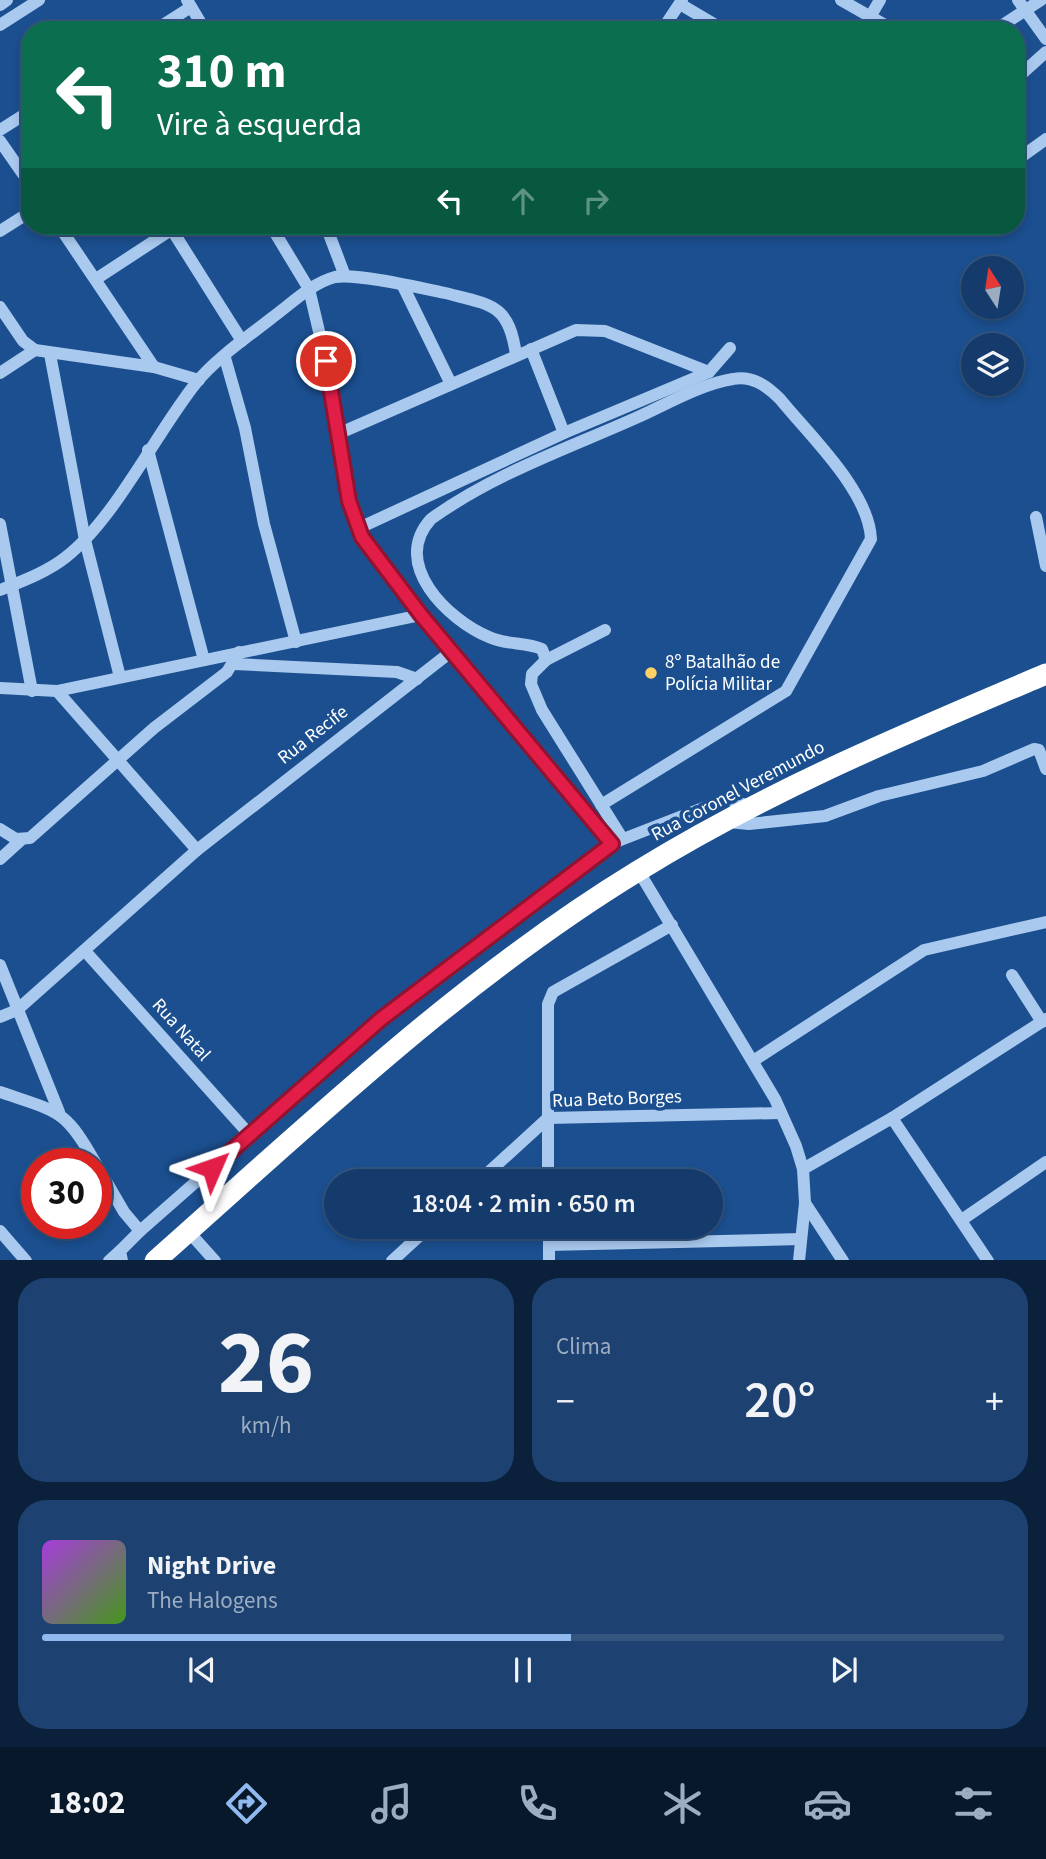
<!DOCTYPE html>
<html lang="pt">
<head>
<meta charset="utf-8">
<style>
	body { margin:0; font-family:"Source Sans 3",sans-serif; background:#1d4271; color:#f1f3f6; height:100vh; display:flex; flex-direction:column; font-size:26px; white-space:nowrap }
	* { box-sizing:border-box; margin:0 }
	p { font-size:23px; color:#9dadc1 }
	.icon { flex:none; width:38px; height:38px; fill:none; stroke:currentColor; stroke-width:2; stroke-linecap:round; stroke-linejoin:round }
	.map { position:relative; height:1260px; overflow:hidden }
	.sheet { display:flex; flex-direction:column; gap:18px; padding:18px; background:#0b203b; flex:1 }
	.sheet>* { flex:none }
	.guide { position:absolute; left:21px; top:21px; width:1004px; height:214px; border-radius:28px; box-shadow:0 4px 10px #0003,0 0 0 2px #33557e; background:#0b6e4f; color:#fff; overflow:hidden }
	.needle { width:46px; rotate:348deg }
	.controls { position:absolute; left:961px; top:256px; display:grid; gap:14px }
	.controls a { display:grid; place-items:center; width:63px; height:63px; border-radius:50%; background:#143b6b; box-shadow:0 4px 10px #0003,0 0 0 2px #33557e; font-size:35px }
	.speed { position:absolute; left:21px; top:1148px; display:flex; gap:14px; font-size:35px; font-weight:700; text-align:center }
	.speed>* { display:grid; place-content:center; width:91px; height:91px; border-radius:50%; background:#143b6b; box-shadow:0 4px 10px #0003,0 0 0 2px #33557e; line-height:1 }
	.speed .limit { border:10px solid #d22; background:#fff; color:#111 }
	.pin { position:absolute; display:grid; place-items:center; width:60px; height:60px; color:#fff; margin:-30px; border:4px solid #fff; border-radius:50%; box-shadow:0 2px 7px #0007 }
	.me { position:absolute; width:77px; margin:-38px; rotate:47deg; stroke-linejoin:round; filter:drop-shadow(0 0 5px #0008) }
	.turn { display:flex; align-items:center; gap:24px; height:147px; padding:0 21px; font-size:32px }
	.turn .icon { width:91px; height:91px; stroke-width:2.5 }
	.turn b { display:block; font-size:49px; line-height:60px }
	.lanes { display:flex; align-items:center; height:66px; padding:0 21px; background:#0003; justify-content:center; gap:35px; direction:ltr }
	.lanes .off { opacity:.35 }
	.big { font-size:52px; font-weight:600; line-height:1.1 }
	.sheet .tile { flex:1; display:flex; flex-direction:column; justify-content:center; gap:10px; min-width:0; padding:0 24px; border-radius:28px; background:#1d4271 }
	.sheet .dial { align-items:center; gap:0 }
	.dial b { font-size:91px; line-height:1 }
	.song { display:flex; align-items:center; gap:21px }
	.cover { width:84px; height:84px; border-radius:10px; background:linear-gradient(135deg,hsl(280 70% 55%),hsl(100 70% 35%)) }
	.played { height:7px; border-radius:4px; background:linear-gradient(90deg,#90b9f0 55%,#33557e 55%) }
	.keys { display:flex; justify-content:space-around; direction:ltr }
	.heat { display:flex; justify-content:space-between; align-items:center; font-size:38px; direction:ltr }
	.sheet .tiles { flex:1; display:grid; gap:18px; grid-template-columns:1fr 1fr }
	.tile:last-child { grid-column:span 2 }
	.trip { position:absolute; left:324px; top:1169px; width:399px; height:70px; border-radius:35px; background:#143b6b; box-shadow:0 4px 10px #0003,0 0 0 2px #33557e; font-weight:600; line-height:70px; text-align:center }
	.menu { display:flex; height:112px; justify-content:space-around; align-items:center; background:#08182b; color:#9dadc1 }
	.menu .icon { width:49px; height:49px }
	.menu .current { color:#90b9f0 }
	.menu b { font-size:32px; color:#f1f3f6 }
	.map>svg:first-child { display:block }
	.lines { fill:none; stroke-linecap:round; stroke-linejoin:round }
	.minor { stroke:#a9c9ee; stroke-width:12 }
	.highway { stroke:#fff; stroke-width:21 }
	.route-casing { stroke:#92132f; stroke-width:18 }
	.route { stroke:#e11d48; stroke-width:12 }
	.poi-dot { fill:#ffd166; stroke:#1b4f8f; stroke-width:2.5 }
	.labels { text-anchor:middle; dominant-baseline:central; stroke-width:7; stroke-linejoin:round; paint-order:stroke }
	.poi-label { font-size:19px; fill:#fff; stroke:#1b4f8f; text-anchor:start }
	.street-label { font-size:19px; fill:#fff; stroke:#1b4f8f }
</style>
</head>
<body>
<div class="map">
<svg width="1046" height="1261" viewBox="0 0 1046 1261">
	<rect width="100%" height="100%" fill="#1b4f8f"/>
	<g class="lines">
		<g class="minor">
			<polyline points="187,0 205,30"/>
			<polyline points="841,0 885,25 908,30"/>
			<polyline points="1018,0 1046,39"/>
			<polyline points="680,4 724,30"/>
			<polyline points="0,5 7,0"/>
			<polyline points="870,17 880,0"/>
			<polyline points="0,25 39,0"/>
			<polyline points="155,30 191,7"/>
			<polyline points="662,30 682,0"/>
			<polyline points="995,30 1041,0"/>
			<polyline points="1017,78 1046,52"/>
			<polyline points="0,130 30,111"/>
			<polyline points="0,141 30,184"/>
			<polyline points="1017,160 1046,139"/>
			<polyline points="59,226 154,367"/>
			<polyline points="271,226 309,289 326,361 349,501 357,529 421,615 613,843"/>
			<polyline points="326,226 345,276"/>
			<polyline points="172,230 242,341"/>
			<polyline points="0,231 30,212"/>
			<polyline points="96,279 177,226"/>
			<polyline points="403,286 450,382"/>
			<polyline points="0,307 23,341 35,350 154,367 199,380"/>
			<polyline points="531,349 564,433"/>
			<polyline points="50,354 85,540 120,677"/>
			<polyline points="225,358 245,428 264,524 296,642"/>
			<polyline points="0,373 35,350"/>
			<polyline points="340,433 576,330 605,331 709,372"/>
			<polyline points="148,450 204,660"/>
			<polyline points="1036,517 1046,566"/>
			<polyline points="0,524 32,691"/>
			<polyline points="357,529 564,433 709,372 730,348"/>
			<path d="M0 590C23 581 47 572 66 557 115 519 156 433 196 383 215 359 249 336 273 317 292 303 312 283 335 277 358 273 421 288 445 293 492 305 509 304 516 355"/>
			<polyline points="546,660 605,630"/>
			<polyline points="234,664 397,672 417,679"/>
			<polyline points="0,688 57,691 421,615"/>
			<path d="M601 805 786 691 871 539C869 491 810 436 780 399 767 386 752 375 733 379 701 384 667 404 638 417 567 449 495 473 431 519 390 564 448 620 489 637 506 645 525 642 542 649L546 660 532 674 531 684 542 710 622 838"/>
			<polyline points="728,822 749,824 825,816 879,796 983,771 1034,749 1039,750 1046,769"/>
			<polyline points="0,829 16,839 30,838 154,728 227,672 239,652"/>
			<polyline points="197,850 452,651"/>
			<polyline points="0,859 21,840"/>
			<polyline points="638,870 775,1099 796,1146 803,1169 805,1203 799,1261"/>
			<polyline points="85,951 249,1134"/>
			<polyline points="0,965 59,1112"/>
			<polyline points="1012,975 1042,1022"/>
			<polyline points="0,1017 17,1010 197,850 57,691"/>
			<polyline points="753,1061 924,950 1046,922"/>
			<path d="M0 1092C58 1112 65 1108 96 1164"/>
			<polyline points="892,1118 988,1261"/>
			<polyline points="96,1164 124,1212 140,1231"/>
			<polyline points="803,1169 892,1118 1046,1019"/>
			<polyline points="479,1181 548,1118 781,1113"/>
			<polyline points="548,1181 548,1004 553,992 672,925"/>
			<polyline points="805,1203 843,1261"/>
			<polyline points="963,1219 1046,1162"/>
			<polyline points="549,1227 549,1261"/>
			<polyline points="0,1231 26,1261"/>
			<polyline points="188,1231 215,1261"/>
			<polyline points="549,1245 801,1239"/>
			<polyline points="109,1261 120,1251"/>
			<polyline points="122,1261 120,1251 140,1231 381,1019 613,843 726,799 753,807"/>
			<polyline points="392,1261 429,1227"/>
		</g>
		<path class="highway" d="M155 1261C310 1124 461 979 638 871 767 791 907 733 1046 674"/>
	</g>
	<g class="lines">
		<defs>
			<polyline id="route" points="212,1168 381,1019 612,844 421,615 362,537 349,501 326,361"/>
		</defs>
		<use href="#route" class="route-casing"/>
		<use href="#route" class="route"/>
	</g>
	<circle class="poi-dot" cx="651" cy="673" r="7"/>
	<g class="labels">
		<g class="poi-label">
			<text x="665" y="662">8º Batalhão de<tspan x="665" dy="22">Polícia Militar</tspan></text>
		</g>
		<g class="street-label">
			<text transform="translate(313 735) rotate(-38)">Rua Recife</text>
			<text transform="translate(738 791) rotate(-28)">Rua Coronel Veremundo</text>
			<text transform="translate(181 1030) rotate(48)">Rua Natal</text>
			<text transform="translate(617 1099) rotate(-2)">Rua Beto Borges</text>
		</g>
	</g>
</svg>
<div class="controls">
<a><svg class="needle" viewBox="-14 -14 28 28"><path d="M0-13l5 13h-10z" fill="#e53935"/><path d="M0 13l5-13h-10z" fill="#9dadc1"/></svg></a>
<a><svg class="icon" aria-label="layers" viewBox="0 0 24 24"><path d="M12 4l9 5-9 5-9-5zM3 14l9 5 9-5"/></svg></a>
</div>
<div class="speed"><div class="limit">30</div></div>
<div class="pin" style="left:326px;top:361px;background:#d93025"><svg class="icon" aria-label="arrive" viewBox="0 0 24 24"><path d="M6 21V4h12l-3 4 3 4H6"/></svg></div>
<svg class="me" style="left:212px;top:1168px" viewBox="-20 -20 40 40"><path d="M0-17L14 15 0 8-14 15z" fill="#e11d48" stroke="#fff" stroke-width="4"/></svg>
<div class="trip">18:04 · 2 min · 650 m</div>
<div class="guide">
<div class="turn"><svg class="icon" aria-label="left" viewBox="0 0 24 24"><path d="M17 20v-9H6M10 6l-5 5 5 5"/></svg><div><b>310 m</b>Vire à esquerda</div></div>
<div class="lanes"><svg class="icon" aria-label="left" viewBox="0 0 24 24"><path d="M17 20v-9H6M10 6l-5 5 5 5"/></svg><svg class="icon off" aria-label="ahead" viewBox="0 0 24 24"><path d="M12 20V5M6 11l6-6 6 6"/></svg><svg class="icon off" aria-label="right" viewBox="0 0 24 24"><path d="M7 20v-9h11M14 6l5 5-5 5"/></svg></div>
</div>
</div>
<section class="sheet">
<div class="tiles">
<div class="tile dial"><b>26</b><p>km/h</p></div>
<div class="tile"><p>Clima</p>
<div class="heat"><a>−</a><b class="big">20°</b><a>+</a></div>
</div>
<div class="tile">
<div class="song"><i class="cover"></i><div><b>Night Drive</b><p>The Halogens</p></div></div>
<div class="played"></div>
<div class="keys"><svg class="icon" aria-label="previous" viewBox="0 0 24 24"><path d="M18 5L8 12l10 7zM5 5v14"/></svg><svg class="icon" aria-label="pause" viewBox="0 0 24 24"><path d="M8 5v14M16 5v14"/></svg><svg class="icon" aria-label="next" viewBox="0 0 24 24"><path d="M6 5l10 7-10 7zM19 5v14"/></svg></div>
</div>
</div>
</section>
<nav class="menu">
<b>18:02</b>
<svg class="icon current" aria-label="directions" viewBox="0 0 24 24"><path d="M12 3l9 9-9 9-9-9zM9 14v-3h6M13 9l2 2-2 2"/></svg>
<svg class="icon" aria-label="music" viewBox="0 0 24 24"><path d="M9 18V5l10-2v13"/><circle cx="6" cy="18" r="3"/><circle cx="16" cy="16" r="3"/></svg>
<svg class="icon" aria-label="phone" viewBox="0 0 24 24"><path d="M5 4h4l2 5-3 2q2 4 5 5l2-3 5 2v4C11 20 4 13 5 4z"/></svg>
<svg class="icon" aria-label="climate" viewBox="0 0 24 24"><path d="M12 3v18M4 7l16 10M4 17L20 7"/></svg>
<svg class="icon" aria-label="car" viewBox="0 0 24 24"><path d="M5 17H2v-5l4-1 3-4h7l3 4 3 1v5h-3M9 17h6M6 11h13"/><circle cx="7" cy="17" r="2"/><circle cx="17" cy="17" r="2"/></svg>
<svg class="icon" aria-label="filters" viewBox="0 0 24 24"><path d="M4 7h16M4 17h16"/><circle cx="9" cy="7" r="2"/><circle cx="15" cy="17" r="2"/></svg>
</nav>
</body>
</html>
